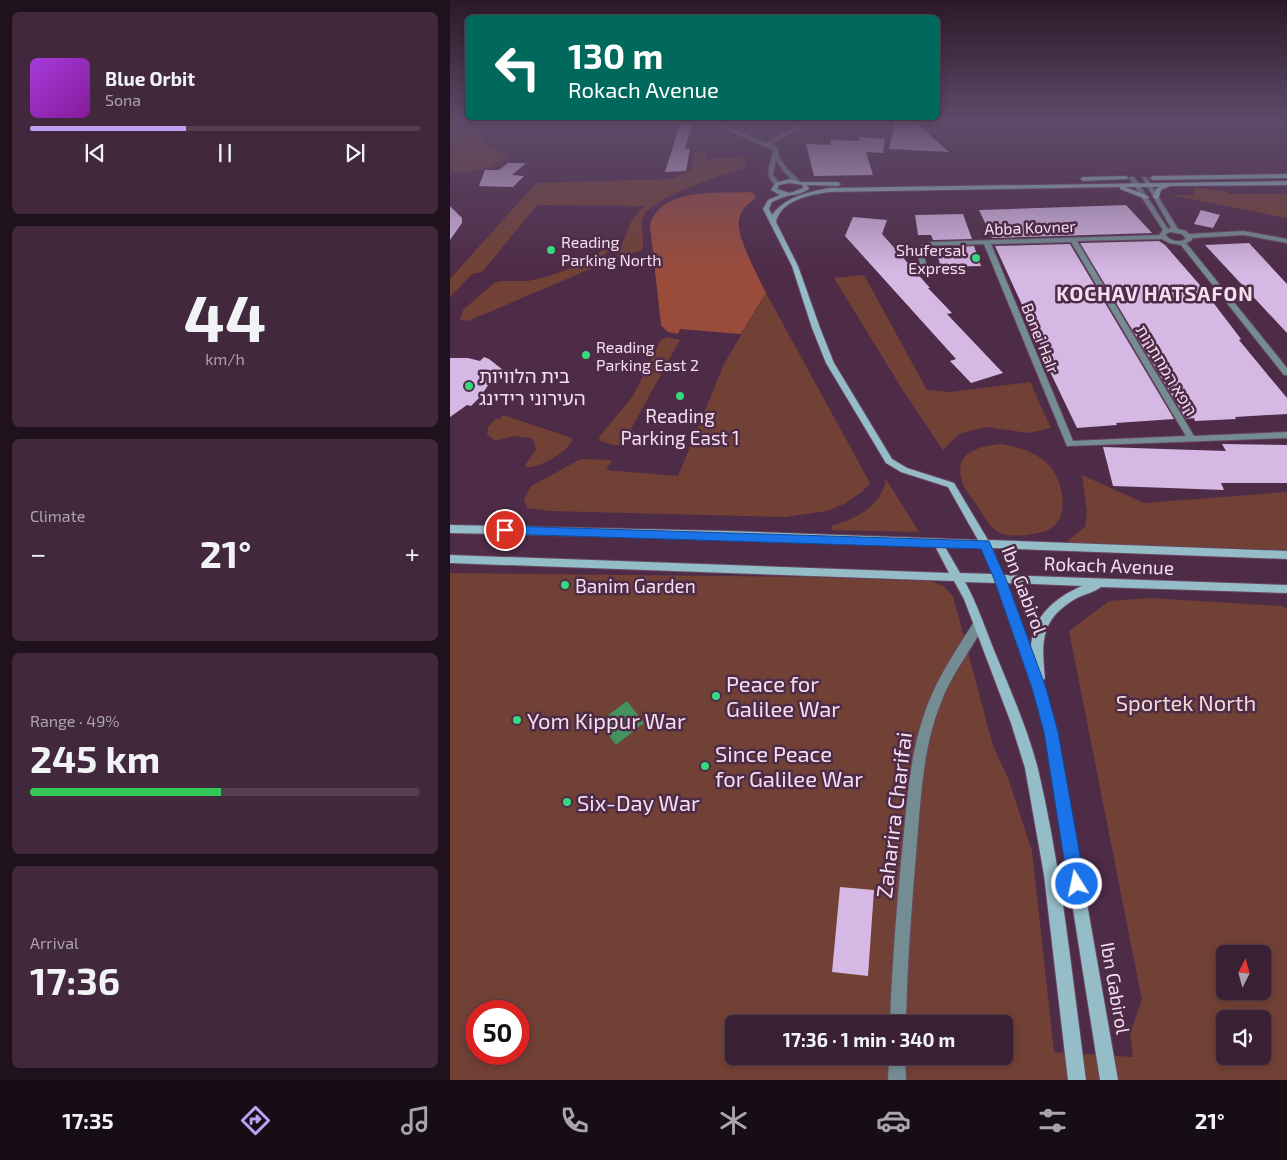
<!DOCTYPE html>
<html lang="en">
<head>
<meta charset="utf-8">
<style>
	body { margin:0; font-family:"Exo 2","Noto Sans Hebrew",sans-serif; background:#41283d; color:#f1f3f6; height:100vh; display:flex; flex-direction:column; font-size:19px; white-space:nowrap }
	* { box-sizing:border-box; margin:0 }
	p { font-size:16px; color:#aba3ad }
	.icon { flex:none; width:28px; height:28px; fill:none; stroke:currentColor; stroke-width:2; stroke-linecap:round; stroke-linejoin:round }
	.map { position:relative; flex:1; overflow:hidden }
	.details { display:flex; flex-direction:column; gap:12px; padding:12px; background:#20121d; width:450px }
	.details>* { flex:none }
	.banner { position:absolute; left:15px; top:15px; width:475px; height:105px; border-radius:8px; box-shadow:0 2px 8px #0003,0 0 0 1px #543e50; background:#00695c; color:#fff; overflow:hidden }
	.needle { width:32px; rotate:6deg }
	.tools { position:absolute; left:766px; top:945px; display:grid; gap:10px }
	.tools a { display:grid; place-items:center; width:55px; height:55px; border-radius:8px; background:#3a2035; box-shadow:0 2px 8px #0003,0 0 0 1px #543e50; font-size:25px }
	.speed { position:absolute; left:15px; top:1000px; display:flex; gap:10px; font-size:25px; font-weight:700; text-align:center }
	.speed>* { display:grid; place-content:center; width:65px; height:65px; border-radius:50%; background:#3a2035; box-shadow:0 2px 8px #0003,0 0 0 1px #543e50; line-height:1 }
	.speed .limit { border:8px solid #d22; background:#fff; color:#111 }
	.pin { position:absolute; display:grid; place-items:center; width:42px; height:42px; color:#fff; margin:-21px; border:2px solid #fff; border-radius:50%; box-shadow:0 1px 5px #0007 }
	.me { position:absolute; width:55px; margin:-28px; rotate:350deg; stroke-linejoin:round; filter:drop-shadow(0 0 4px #0008) }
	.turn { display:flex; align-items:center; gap:18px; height:105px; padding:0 20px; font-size:22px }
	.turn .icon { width:65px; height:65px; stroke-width:2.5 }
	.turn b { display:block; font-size:35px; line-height:42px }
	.big { font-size:38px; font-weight:700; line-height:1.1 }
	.details .card { flex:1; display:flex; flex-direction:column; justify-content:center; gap:8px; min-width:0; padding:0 18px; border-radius:8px; background:#41283d }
	.details .dial { align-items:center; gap:0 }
	.dial b { font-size:65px; line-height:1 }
	.song { display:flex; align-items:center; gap:15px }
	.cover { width:60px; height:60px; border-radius:8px; background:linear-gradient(135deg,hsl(280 70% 55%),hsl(290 70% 35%)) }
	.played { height:5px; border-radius:2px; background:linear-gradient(90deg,#bca0f2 40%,#543e50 40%) }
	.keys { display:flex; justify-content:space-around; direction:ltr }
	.heat { display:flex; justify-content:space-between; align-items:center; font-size:28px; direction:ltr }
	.charge { height:8px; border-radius:4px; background:linear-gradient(90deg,#34c759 49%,#543e50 0) }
	.trip { position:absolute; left:275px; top:1015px; width:288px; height:50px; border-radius:8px; background:#3a2035; box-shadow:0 2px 8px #0003,0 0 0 1px #543e50; font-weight:700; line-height:50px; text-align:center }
	.menu { display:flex; height:80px; justify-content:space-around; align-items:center; background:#170d15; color:#aba3ad }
	.menu .icon { width:35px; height:35px }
	.menu .selected { color:#bca0f2 }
	.menu b { font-size:22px; color:#f1f3f6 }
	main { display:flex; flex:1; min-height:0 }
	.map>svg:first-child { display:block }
	.green { fill:#724135; fill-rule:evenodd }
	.forest { fill:#9a4c3b }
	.water { fill:#449261 }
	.building { fill:#d5b8e4 }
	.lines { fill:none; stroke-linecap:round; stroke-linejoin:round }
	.street-casing { stroke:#694862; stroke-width:2 }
	.secondary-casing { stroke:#694862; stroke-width:2 }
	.street { fill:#748d93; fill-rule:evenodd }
	.secondary { fill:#94bdc7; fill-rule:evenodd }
	.route { fill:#1a73e8; stroke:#114b97 }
	.poi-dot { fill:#38d880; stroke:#4e2b47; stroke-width:2 }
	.labels { text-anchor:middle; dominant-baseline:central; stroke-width:5; stroke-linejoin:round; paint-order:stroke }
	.far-street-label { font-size:16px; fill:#f5def0; stroke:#4e2b47 }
	.far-poi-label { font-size:16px; fill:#f5def0; stroke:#4e2b47; text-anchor:start }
	.poi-label { font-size:19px; fill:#f5def0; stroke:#4e2b47; text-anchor:start }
	.street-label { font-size:19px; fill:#f5def0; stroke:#4e2b47 }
	.far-district-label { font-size:20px; font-weight:bold; letter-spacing:1px; fill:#f5def0; stroke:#4e2b47 }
	.near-poi-label { font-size:22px; fill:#f5def0; stroke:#4e2b47; text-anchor:start }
	.near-park-label { font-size:22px; fill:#f1d9d4; stroke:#4e2b47 }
	.near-street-label { font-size:22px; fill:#f5def0; stroke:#4e2b47 }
</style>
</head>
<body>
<main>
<section class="details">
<div class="card">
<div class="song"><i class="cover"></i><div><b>Blue Orbit</b><p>Sona</p></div></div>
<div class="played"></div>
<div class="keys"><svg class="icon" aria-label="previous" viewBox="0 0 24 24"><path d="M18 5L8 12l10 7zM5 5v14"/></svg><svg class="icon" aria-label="pause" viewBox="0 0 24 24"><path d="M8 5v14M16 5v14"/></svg><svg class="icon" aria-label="next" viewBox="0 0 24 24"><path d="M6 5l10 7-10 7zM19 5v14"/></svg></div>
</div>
<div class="card dial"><b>44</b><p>km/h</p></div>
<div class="card"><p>Climate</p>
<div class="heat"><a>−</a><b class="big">21°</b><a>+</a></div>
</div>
<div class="card"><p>Range · 49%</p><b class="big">245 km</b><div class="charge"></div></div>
<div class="card"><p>Arrival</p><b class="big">17:36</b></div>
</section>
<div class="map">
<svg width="837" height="1080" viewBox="0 0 837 1080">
	<rect width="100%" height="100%" fill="#4e2b47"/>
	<g class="green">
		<polygon points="24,123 41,149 57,154 57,158 44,164 45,167 8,173 7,171 0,172 0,127"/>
		<path d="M256 152 255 159 295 157 296 168C274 174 204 197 194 215 188 226 196 239 192 250L166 259 182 220 194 206 87 205 32 272 22 274 0 297V279L86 183 223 179 242 169 244 153Z"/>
		<polygon points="744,187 777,192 779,194 837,194 837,218 720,195 744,195"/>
		<polygon points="161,239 166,240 145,267 18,321 10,320 13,310 44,283 50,281 78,281 99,276 143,260"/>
		<polygon points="414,275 477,390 500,392 580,382 601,428 578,433 536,427 509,434 493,450 454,392 384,278"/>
		<polygon points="316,293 420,483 413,491 394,504 377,511 335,517 100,511 77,508 74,499 81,486 131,459 162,460 156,470 228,476 274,364"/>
		<path d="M217 337 230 340 181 429 184 433 180 440C171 448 159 445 149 440L150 436 183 396 211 340Z"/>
		<path d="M53 415 122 438V441C117 452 88 469 76 467V464L86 450 84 441 81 438 64 436 45 441 37 434 38 427 46 419H50Z"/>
		<path d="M551 444C569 447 586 452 599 465 614 482 622 522 595 531 582 535 563 538 550 533 540 528 534 516 528 507 523 499 514 490 512 481 503 452 530 446 551 444Z"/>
		<polygon points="632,475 694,503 837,492 837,550 614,544 635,527 637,512"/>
		<path d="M436 479 469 532 382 530 381 526C406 519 431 507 436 479Z"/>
		<path d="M0 573 359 577 481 581 493 586 503 596 543 746 558 778 582 851 604 1052 683 1057 680 1033 692 1000 619 631 659 601 700 598 832 606 837 609V1080H0ZM775 954H812V991H775ZM26 1011H69V1054H26ZM775 1019H812V1056H775ZM284 1024H554V1056H284Z"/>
	</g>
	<path class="forest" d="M303 192 306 198C297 204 292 209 289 219 285 235 309 278 316 293L291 334 230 329 228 334 218 332 211 325 200 225C211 186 271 194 303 192Z"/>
	<polygon class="water" points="177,701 194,723 166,745 149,722"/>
	<g class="building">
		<polygon points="231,121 243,121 235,149 240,149 236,171 215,172"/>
		<polygon points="445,121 464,121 499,152 439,149"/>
		<polygon points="410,137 435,139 433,153 416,152 423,175 364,176 356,144 380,145 381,140 409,141"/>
		<polygon points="58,163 76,163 62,175 74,176 63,187 29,186 35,170 49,170"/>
		<polygon points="676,205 702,233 542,238 529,210"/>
		<polygon points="0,206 12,218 12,223 0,240"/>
		<polygon points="751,210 770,215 763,228 744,224"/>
		<polygon points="513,214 522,239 483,240 481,235 468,235 465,215"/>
		<polygon points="403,217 437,220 432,234 480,288 478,288 502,313 497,314 553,373 521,383 500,361 506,359 395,236"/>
		<polygon points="709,241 715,245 749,284 791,339 789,340 837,398 837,414 785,417 786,419 745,421 744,418 736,419 630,243"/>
		<polygon points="799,243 837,284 837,333 755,245"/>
		<polygon points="620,244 724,419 666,423 667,425 627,428 592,355 595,355 545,246"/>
		<polygon points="524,246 531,266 491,267 485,248"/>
		<polygon points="34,357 39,359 53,370 38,373 39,384 30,397 21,406 17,405 0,417 0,358 18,358 30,361"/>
		<polygon points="772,444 837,445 837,483 771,483 774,490 663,486 653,447 776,451"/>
		<polygon points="390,887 424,890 418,976 382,972"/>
	</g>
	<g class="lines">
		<defs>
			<g id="street">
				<path d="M265 121H270L282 129 317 143 357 121H362L321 144 327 148C329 162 338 170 349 180V182H345L334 172 326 160 323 175 330 184 325 185C312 171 322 165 323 150L279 131Z"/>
				<path d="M682 176 685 178 718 229 721 228 692 177 697 178 728 229 736 231 739 234 794 231 837 239V243L794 235 742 238V240L736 243 837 368V375H834L731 245 719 243 712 239 627 241 744 436 837 432V438L617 446 534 244 482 246 472 249 477 267 474 269 471 267 466 248 481 242 709 235 713 230 679 178ZM720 232 732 234 736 239C729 243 721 241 715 235ZM621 242 736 436 623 441 541 244Z"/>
				<path d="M528 620 532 622 534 625C520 652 500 676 490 705 473 748 471 796 467 842 462 903 457 963 456 1024H440C442 963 447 903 453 842 457 800 460 756 474 715 485 681 505 652 524 622Z"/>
				<polygon points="439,1056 455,1056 456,1080 438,1080"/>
			</g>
			<g id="secondary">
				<polygon points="837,174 837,178 703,180 700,178 703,176"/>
				<polygon points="676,176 679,178 678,179 633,181 630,179 633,177"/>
				<path d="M340 179 351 182H388L391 184 388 186 357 185 359 189C351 195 343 194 334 197 330 198 326 200 322 202L319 209 322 215C335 197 358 192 379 188L837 181V185L720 186 711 190 709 197 706 199 703 197 706 189 710 187H675L698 196 699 197 696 199 670 189V187L379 192C359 195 331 200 326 222L348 266 370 328 384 363 442 459 457 468 504 483 538 540 837 551V559L542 548 553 575 837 585V593L651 587C645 592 635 594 627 598 591 618 591 641 595 678L592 682 607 732 668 1080H650L595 732 583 689 546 583 515 582C528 605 536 631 546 655 561 692 578 730 588 769 612 871 622 976 636 1080H618L594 875 575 768 561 723 514 599 504 581 0 563V555L499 573 485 546 277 539 0 533V525L277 531 528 540 498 487 451 472 436 463 376 363 362 328 342 266 313 209 318 200 330 195 321 190 325 183ZM340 183 352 185 353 188 340 193 327 189 329 185ZM495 547 532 548 543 574 510 573ZM557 583 632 586C604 598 581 618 581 650Z"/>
			</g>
		</defs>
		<use href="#street" class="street-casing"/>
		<use href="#secondary" class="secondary-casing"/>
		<use href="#street" class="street"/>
		<use href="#secondary" class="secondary"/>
	</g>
	<linearGradient id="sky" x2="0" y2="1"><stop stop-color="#2b1827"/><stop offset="0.44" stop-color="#5d4a69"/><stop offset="1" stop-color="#5d4a69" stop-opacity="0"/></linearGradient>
	<rect width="837" height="272" fill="url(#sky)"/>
	<polygon class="route" points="55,526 539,541 556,579 596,688 608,732 635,884 632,890 627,892 621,890 618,884 594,732 582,688 544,579 531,549 55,534 50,530"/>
	<g class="poi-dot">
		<circle cx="101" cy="250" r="5"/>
		<circle cx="526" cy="258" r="5"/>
		<circle cx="136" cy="355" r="5"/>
		<circle cx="19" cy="386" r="5"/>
		<circle cx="230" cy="396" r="5"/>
		<circle cx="115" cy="585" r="5"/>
		<circle cx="266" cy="696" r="5"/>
		<circle cx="67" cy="720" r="5"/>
		<circle cx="255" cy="766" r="5"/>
		<circle cx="117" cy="802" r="5"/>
	</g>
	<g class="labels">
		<g class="far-street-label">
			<text transform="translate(580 227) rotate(-2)">Abba Kovner</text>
			<text transform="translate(591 338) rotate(68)">Bonei HaIr</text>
			<text transform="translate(717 370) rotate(59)">רופא המחתרות</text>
		</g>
		<g class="far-poi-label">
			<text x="111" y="241">Reading<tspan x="111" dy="18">Parking North</tspan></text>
			<text x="516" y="249" text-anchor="end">Shufersal<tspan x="516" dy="18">Express</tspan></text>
			<text x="146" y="346">Reading<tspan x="146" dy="18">Parking East 2</tspan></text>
		</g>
		<g class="poi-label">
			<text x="29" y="375">בית הלוויות<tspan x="29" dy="22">העירוני רידינג</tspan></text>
			<text x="230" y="415" text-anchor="middle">Reading<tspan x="230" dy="22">Parking East 1</tspan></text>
			<text x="125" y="585">Banim Garden</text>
		</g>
		<g class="street-label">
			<text transform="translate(659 565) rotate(2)">Rokach Avenue</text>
			<text transform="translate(575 590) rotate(69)">Ibn Gabirol</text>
			<text transform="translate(666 988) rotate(80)">Ibn Gabirol</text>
		</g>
		<g class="far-district-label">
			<text x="705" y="293">KOCHAV HATSAFON</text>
		</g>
		<g class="near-poi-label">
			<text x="276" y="683">Peace for<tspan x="276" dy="25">Galilee War</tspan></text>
			<text x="77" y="720">Yom Kippur War</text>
			<text x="265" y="753">Since Peace<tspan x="265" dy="25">for Galilee War</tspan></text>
			<text x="127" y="802">Six-Day War</text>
		</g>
		<g class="near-park-label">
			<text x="736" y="702">Sportek North</text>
		</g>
		<g class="near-street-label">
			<text transform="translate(443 815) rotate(-83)">Zaharira Charifai</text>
		</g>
	</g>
</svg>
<div class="tools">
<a><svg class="needle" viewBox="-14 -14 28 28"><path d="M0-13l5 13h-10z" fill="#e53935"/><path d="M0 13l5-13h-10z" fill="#aba3ad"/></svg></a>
<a><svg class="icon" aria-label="sound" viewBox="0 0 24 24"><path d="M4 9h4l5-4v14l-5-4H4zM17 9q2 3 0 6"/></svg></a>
</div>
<div class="speed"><div class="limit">50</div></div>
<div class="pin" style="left:55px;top:530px;background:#d93025"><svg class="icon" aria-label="arrive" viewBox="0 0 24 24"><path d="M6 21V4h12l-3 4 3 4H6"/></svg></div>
<svg class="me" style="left:627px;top:884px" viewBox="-20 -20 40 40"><circle r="17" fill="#1a73e8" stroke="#fff" stroke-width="3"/><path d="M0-11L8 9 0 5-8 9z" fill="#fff"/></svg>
<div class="trip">17:36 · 1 min · 340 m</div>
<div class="banner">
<div class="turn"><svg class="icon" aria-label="left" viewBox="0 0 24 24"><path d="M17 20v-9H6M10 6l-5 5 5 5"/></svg><div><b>130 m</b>Rokach Avenue</div></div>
</div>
</div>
</main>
<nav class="menu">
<b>17:35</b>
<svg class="icon selected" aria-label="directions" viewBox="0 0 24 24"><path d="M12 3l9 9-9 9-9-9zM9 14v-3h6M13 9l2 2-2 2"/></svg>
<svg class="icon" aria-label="music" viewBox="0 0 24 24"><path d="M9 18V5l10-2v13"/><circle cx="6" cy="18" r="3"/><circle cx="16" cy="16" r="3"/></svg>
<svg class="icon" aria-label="phone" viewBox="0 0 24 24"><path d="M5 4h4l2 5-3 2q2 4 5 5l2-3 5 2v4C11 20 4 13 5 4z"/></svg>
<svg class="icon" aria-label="climate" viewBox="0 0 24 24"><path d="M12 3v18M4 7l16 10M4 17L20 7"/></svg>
<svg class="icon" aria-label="car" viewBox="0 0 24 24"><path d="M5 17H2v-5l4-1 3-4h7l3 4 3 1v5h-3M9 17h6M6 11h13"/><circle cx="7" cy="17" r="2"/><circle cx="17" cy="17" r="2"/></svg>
<svg class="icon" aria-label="filters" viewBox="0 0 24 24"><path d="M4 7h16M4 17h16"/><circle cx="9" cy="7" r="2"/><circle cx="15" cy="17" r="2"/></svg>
<b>21°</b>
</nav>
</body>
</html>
